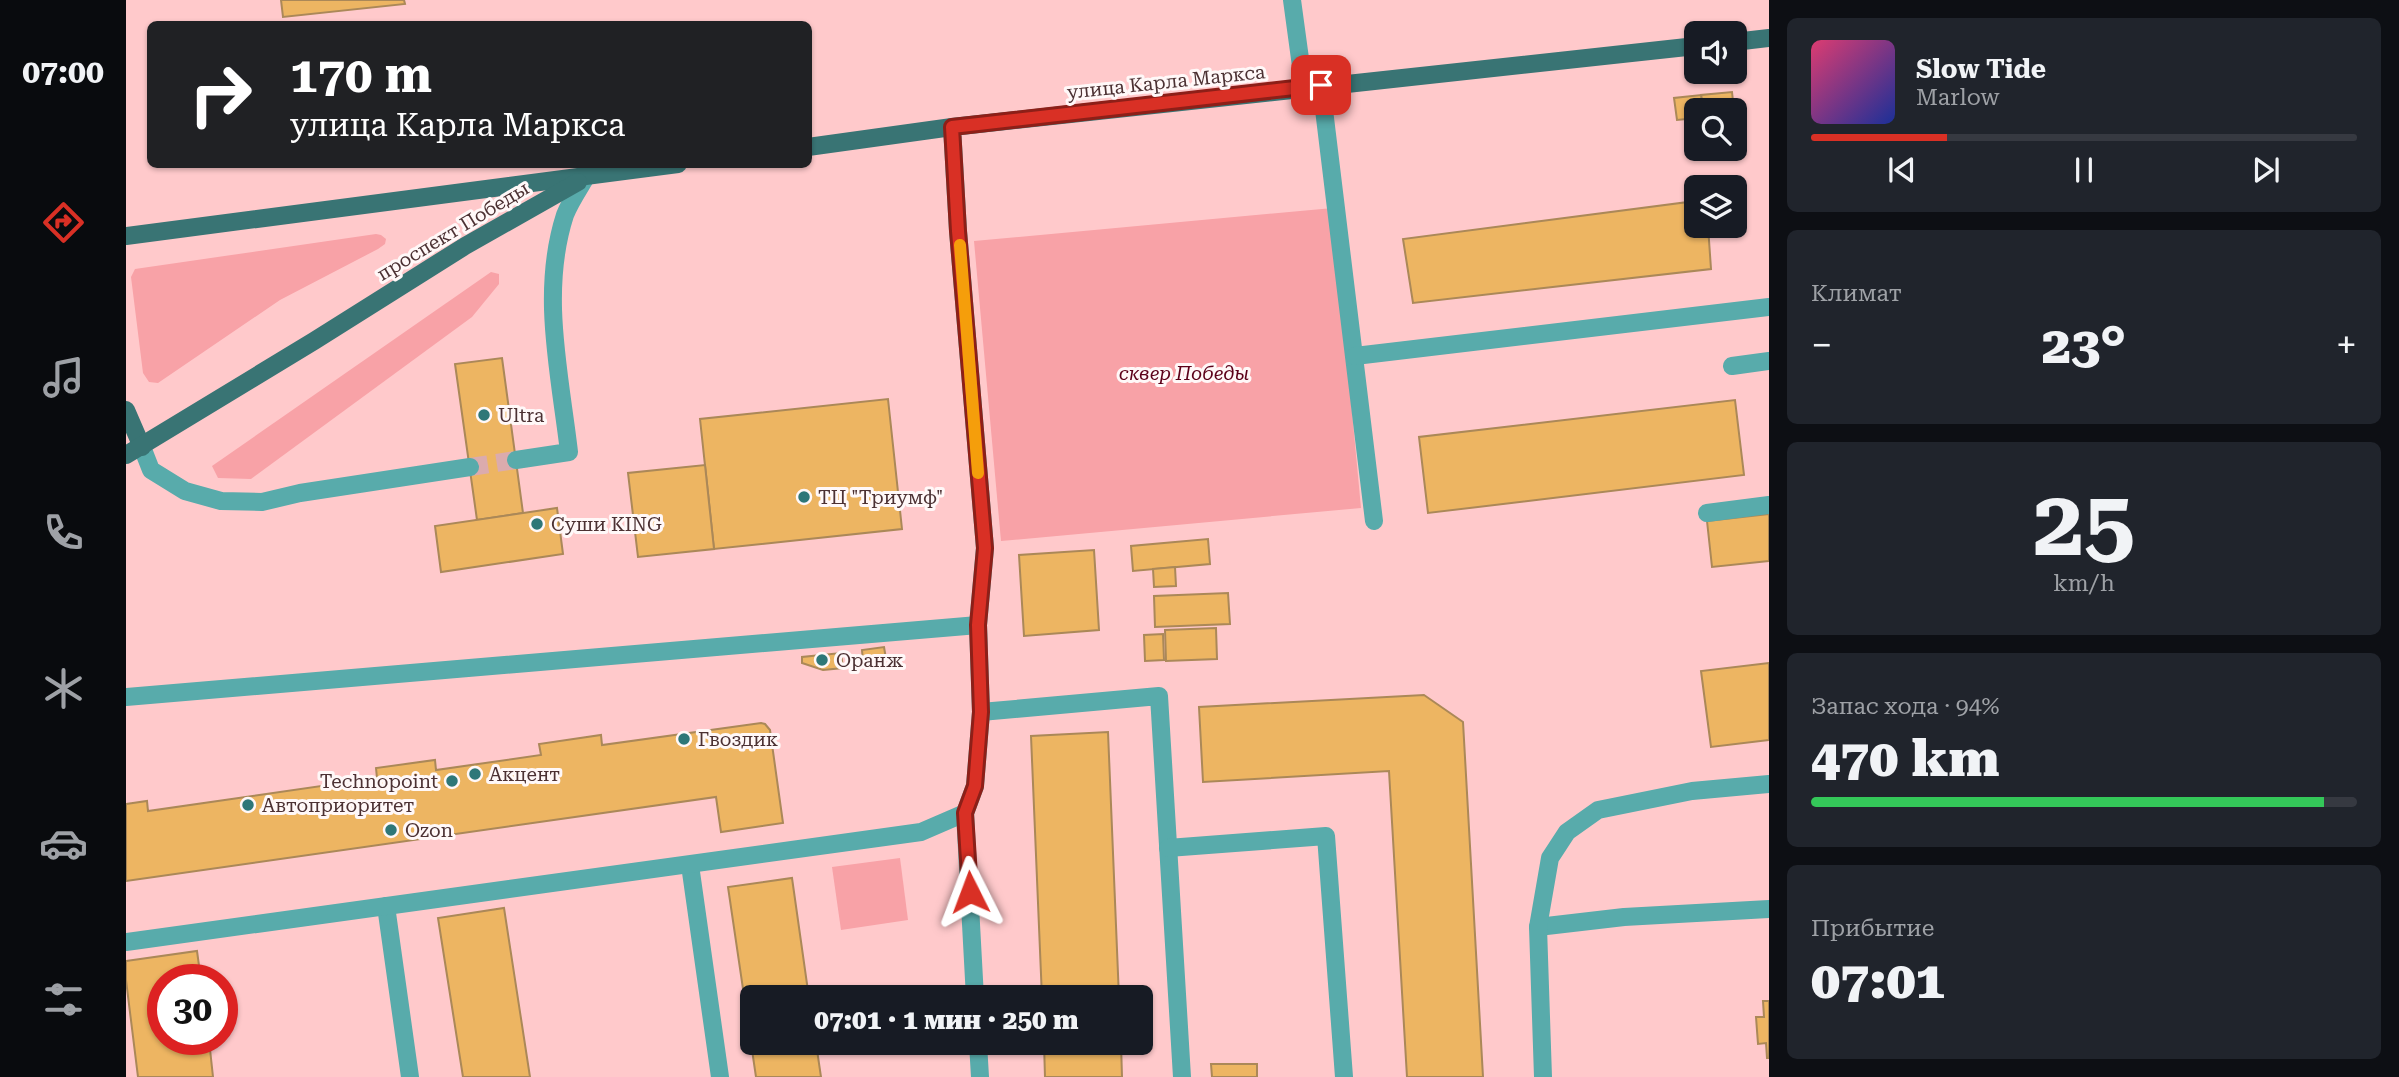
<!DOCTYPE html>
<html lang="ru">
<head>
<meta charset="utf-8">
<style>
	body { margin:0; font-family:"Roboto Serif",serif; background:#20242c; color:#f1f3f6; height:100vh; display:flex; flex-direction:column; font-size:26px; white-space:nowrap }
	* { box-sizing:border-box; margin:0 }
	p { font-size:23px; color:#9ea1a6 }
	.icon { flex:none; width:38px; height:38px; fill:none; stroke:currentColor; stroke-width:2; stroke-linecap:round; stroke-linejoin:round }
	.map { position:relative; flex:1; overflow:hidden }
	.side { display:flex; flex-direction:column; gap:18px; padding:18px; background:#0d0f14; width:630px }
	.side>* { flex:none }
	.hud { position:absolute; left:21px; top:21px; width:665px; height:147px; border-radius:10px; box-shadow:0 2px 5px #0004; background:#202124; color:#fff; overflow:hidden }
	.controls { position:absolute; left:1558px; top:21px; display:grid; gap:14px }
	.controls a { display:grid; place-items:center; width:63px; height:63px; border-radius:10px; background:#171b24; box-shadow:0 2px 5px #0004; font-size:35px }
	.speed { position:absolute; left:21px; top:964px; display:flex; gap:14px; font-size:35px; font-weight:700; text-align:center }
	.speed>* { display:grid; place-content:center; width:91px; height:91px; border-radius:50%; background:#171b24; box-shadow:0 2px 5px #0004; line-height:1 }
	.speed .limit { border:10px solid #d22; background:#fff; color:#111 }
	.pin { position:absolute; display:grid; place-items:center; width:60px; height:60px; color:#fff; margin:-30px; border-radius:14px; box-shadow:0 4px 10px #0006 }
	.me { position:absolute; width:77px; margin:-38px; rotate:357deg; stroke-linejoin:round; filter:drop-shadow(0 0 5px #0008) }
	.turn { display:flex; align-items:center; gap:24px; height:147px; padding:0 28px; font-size:32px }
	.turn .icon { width:91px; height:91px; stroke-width:2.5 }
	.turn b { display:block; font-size:49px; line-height:60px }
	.big { font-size:52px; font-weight:800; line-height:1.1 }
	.side .widget { flex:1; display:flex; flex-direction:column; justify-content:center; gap:10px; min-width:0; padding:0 24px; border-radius:10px; background:#20242c }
	.side .dial { align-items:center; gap:0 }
	.dial b { font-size:91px; line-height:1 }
	.song { display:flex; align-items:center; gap:21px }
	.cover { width:84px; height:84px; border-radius:10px; background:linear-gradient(135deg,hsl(340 70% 55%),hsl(230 70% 35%)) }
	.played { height:7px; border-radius:4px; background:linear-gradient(90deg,#d93025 25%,#363941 25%) }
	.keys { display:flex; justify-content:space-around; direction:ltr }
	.heat { display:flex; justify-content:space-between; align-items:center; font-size:38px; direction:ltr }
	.charge { height:10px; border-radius:5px; background:linear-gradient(90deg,#34c759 94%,#363941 0) }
	.trip { position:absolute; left:614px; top:985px; width:413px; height:70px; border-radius:10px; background:#171b24; box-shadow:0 2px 5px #0004; font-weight:800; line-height:70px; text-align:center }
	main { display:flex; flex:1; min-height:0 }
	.tab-bar { display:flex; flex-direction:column; width:126px; justify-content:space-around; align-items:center; background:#090b0e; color:#9ea1a6 }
	.tab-bar .icon { width:49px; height:49px }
	.tab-bar .current { color:#d93025 }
	.tab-bar b { font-size:32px; color:#f1f3f6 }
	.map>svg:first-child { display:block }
	.green { fill:#f8a2a7 }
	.building { fill:#edb562; stroke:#ab8858; stroke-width:2 }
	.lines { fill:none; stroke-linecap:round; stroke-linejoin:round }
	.minor-tunnel { stroke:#dbabad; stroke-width:18; stroke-dasharray:18 9; stroke-linecap:butt }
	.minor { stroke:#58abab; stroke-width:18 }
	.major { stroke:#397474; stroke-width:18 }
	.route-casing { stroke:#8d1f18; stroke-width:18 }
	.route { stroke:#d93025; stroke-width:12 }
	.slow { stroke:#f59e0b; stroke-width:12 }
	.poi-dot { fill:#2e7778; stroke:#fff8f8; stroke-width:2.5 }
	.labels { text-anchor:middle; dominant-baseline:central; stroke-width:6; stroke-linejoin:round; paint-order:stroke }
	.street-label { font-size:19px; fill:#4c3133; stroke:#fff8f8 }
	.park-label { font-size:19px; font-style:italic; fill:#5c0119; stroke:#fff8f8 }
	.poi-label { font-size:19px; fill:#4c3133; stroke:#fff8f8; text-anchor:start }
</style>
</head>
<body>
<main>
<nav class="tab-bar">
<b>07:00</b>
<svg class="icon current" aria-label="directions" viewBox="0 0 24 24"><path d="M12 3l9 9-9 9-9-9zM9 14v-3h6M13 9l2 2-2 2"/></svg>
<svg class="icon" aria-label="music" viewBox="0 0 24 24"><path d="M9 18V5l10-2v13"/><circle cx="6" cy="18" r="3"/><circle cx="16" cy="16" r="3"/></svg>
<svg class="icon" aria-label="phone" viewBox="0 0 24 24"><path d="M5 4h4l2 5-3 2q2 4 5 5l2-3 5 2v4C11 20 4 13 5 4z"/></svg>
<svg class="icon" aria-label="climate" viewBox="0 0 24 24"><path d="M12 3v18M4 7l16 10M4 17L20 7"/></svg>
<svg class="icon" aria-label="car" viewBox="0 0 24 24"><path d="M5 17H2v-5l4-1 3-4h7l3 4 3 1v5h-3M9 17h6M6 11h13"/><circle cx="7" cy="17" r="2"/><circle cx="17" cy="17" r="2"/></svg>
<svg class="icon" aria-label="filters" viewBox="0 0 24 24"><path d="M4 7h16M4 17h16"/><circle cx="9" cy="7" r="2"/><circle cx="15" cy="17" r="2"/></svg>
</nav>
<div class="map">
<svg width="1643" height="1077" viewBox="0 0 1643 1077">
	<rect width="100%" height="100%" fill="#ffc9cb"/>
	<g class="green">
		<polygon points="1207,208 1235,508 875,541 848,241"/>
		<polygon points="250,234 255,235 260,239 259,244 252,249 154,300 32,383 23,382 17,373 5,277 9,269"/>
		<polygon points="365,272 373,274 373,284 346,317 125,479 92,478 86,466"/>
		<polygon points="774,858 782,920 715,930 706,867"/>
	</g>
	<g class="building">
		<polygon points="155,0 278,0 279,4 157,17"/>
		<polygon points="1606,92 1608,110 1577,110 1575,95"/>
		<polygon points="1575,95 1577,110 1570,110 1570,118 1551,120 1548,98"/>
		<polygon points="1570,201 1570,226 1582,226 1585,269 1287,303 1277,239"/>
		<polygon points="376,358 397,513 351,520 329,364"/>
		<polygon points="762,399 776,529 588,549 574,419"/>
		<polygon points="1609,400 1618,475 1302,513 1293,437"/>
		<polygon points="579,465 588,549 512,557 502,473"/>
		<polygon points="431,508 437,554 315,572 309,526"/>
		<polygon points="1643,514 1643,561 1586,567 1581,521"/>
		<polygon points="1082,539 1084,564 1007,571 1005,546"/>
		<polygon points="968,550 973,630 898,636 893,555"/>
		<polygon points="1049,567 1050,586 1028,587 1027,569"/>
		<polygon points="1102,593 1104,624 1029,627 1028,596"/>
		<polygon points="1090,628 1091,659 1040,661 1039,630"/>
		<polygon points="1037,634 1038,660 1019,661 1018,635"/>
		<polygon points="758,647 760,659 737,662 736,650"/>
		<polygon points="715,653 717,668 697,670 676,663 676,657"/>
		<polygon points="1643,663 1643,740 1585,747 1575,671"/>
		<polygon points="1298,695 1337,722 1357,1077 1281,1077 1263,771 1077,782 1073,707"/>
		<polygon points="635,723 639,724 644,730 657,823 595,832 590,797 0,881 0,804 21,801 22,811 251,778 250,768 309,760 310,770 415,755 413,744 475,735 476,745"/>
		<polygon points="982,732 993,998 916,998 905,736"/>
		<polygon points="666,878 683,998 626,998 626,1043 690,1043 695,1077 630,1077 602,887"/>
		<polygon points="378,908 404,1077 337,1077 312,918"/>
		<polygon points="71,951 75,980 37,980 37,1040 83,1040 87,1077 12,1077 0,980 0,961"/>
		<polygon points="1637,1001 1643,1001 1643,1058 1641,1058 1640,1043 1632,1044 1630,1017 1638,1017"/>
		<polygon points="918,1043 995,1043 996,1077 919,1077"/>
		<polygon points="1085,1064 1131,1064 1131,1077 1086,1077"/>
	</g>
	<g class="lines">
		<polyline class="minor-tunnel" points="344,467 390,460"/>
		<g class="minor">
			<polyline points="1166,0 1178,88"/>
			<polyline points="1195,85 1248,521"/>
			<polyline points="826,127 832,231 859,548 852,625 855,712 849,786 839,813 849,998"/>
			<polyline points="1229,356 1643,307"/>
			<polyline points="1606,366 1643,361"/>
			<polyline points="16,447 25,470 59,491 95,501 136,502 174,493 344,467"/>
			<path d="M390 460 443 452C434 374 414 292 439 215 444 202 453 189 460 177"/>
			<polyline points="1581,513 1643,505"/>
			<polyline points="0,697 852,625"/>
			<polyline points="855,712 1033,696 1056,1077"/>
			<polyline points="1042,848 1200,836 1218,1077"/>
			<polyline points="564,865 594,1077"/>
			<polyline points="260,906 284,1077"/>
			<polyline points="1412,927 1498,917 1643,909"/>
			<polyline points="0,942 795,832 839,813"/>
			<polyline points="852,1043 854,1077"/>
			<polyline points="1417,1077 1412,927 1424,858 1441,832 1472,810 1566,791 1643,784"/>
		</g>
		<g class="major">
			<polyline points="1608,42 1643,38"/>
			<polyline points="682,147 826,127 1570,46"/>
			<polyline points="0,236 552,164"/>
			<polyline points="0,410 16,447"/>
			<polyline points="0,455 188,341 339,246 452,182"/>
		</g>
	</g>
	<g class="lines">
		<defs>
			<polyline id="route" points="844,892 839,813 849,786 855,712 852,625 859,548 832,231 826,127 1195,85"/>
		</defs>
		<use href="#route" class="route-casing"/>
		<use href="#route" class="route"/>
		<polyline class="slow" points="834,245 852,473"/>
	</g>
	<g class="poi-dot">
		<circle cx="358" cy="415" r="7"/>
		<circle cx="678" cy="497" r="7"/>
		<circle cx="411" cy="524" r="7"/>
		<circle cx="696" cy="660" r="7"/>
		<circle cx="558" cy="739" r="7"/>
		<circle cx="349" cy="774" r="7"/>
		<circle cx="326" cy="781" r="7"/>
		<circle cx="122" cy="805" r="7"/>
		<circle cx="265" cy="830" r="7"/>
	</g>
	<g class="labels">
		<g class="street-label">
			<text transform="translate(1040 82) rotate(-6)">улица Карла Маркса</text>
			<text transform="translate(327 231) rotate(-31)">проспект Победы</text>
		</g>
		<g class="park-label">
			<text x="1058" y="373">сквер Победы</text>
		</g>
		<g class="poi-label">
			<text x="372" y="415">Ultra</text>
			<text x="692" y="497">ТЦ "Триумф"</text>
			<text x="425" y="524">Суши KING</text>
			<text x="710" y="660">Оранж</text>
			<text x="572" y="739">Гвоздик</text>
			<text x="363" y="774">Акцент</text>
			<text x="312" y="781" text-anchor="end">Technopoint</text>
			<text x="136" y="805">Автоприоритет</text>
			<text x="279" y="830">Ozon</text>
		</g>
	</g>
</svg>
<div class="controls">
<a><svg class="icon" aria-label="sound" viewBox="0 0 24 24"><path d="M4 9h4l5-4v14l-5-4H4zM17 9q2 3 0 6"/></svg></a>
<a><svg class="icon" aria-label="search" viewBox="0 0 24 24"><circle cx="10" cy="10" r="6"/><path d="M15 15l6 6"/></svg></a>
<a><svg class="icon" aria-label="layers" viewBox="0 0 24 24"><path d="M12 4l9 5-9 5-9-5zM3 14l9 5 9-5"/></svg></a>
</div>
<div class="speed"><div class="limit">30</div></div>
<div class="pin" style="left:1195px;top:85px;background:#d93025"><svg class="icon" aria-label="arrive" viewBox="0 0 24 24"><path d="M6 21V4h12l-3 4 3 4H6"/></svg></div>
<svg class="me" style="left:844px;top:892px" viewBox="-20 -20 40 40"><path d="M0-17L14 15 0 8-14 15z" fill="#d93025" stroke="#fff" stroke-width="4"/></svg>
<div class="trip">07:01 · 1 мин · 250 m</div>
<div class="hud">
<div class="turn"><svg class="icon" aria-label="right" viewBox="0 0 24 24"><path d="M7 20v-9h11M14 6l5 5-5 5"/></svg><div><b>170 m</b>улица Карла Маркса</div></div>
</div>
</div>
<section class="side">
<div class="widget">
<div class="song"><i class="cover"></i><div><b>Slow Tide</b><p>Marlow</p></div></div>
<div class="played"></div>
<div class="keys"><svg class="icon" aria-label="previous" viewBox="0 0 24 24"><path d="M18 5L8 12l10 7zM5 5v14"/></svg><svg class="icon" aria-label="pause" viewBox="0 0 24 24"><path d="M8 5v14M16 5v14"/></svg><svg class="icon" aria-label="next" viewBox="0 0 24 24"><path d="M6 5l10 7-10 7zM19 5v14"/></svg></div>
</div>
<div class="widget"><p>Климат</p>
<div class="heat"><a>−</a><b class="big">23°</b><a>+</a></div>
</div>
<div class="widget dial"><b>25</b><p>km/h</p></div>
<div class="widget"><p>Запас хода · 94%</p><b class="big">470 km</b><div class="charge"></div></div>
<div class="widget"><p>Прибытие</p><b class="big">07:01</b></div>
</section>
</main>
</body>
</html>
